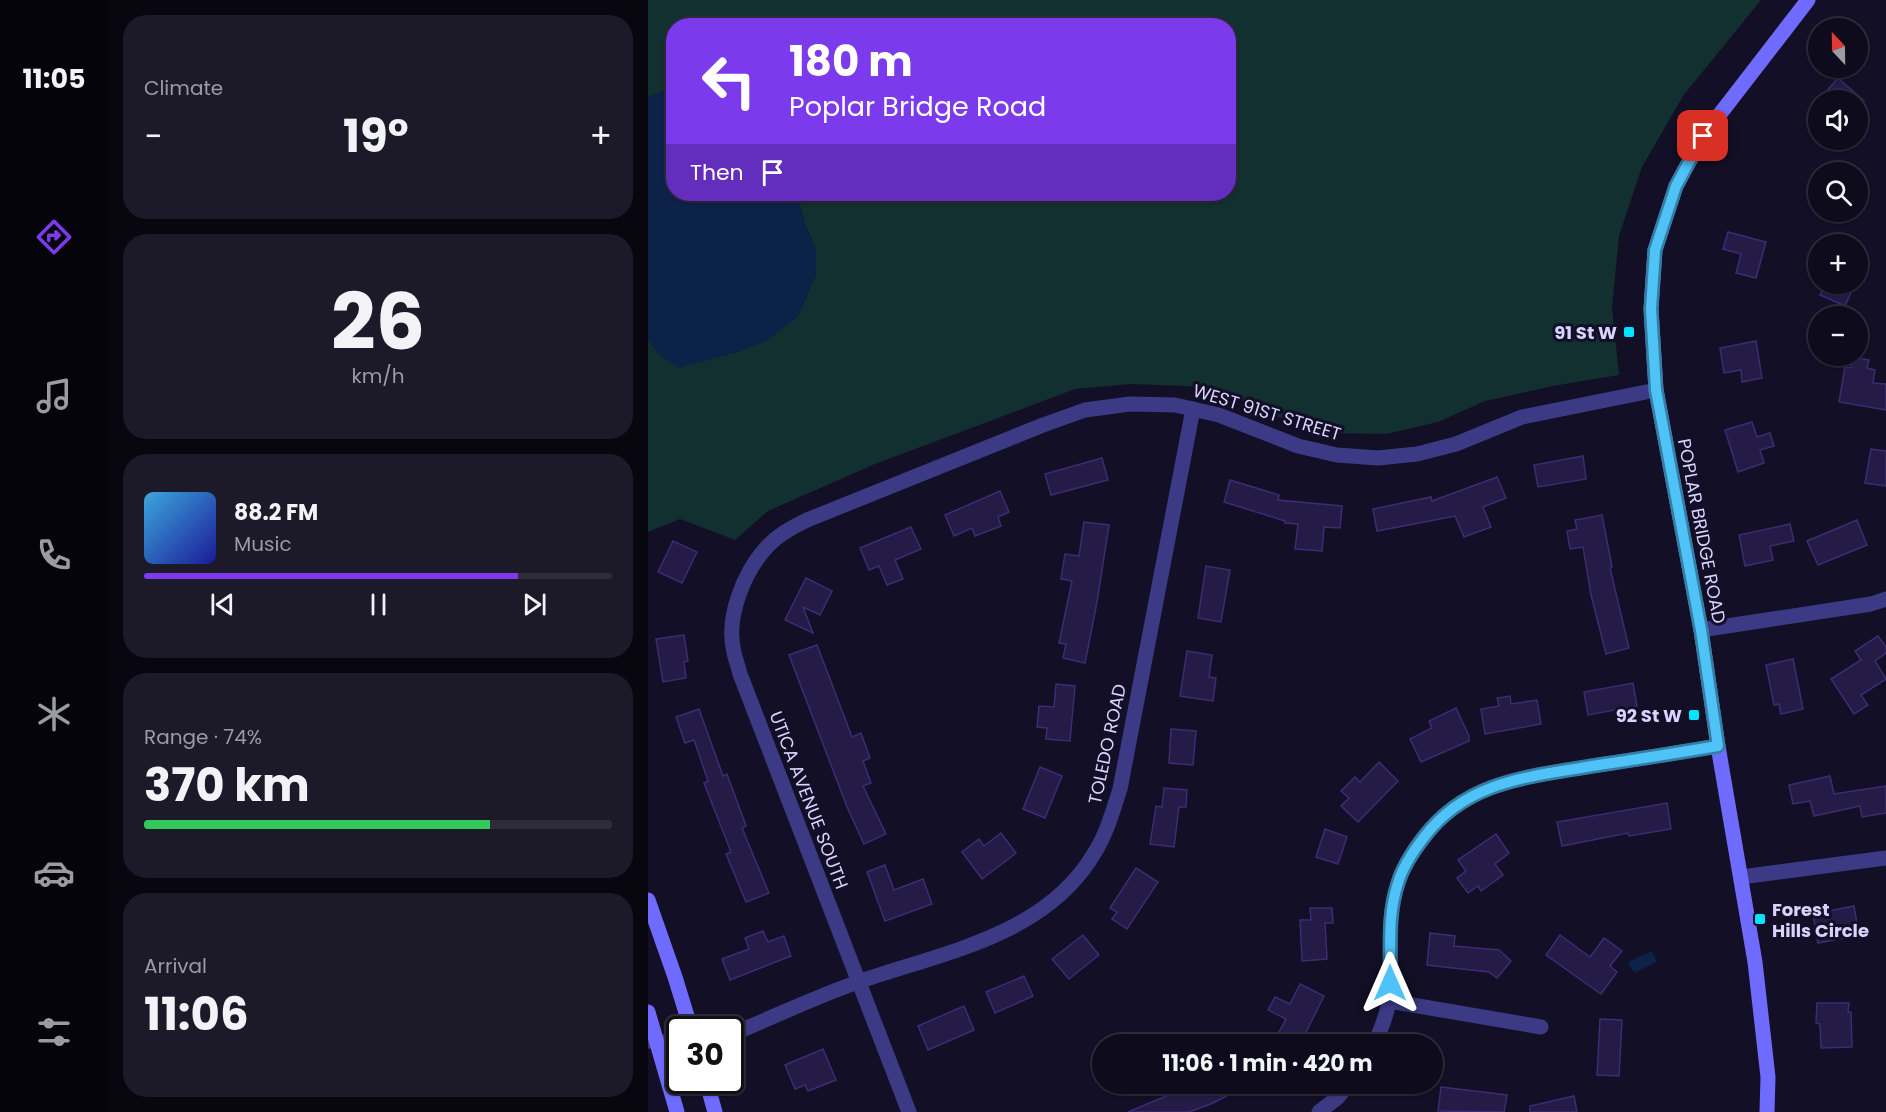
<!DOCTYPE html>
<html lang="en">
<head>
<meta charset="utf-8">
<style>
	body { margin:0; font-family:Poppins,sans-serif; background:#1c1929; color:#f1f3f6; height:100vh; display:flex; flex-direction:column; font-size:22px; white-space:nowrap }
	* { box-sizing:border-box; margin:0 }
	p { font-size:20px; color:#9b9ba3 }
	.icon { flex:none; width:33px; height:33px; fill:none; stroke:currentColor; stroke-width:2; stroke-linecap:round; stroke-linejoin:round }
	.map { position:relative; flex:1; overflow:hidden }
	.sheet { display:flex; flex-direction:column; gap:15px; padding:15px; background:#08060f; width:540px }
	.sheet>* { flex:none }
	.guide { position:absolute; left:18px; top:18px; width:570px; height:183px; border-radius:24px; box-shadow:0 2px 4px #0004,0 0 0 2px #2e2b3b; background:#7c3aed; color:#fff; overflow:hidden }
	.needle { width:39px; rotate:338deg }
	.fabs { position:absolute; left:1160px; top:18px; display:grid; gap:12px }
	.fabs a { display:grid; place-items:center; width:60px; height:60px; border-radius:50%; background:#0e0b1c; box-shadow:0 2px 4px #0004,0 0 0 2px #2e2b3b; font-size:30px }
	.speed { position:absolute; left:18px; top:1016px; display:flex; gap:12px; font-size:30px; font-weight:700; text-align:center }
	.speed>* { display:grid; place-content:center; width:78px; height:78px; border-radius:50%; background:#0e0b1c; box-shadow:0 2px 4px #0004,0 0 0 2px #2e2b3b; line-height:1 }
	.speed .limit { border:3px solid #111; border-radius:9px; background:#fff; color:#111 }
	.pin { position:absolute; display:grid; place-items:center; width:51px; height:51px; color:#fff; margin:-26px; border-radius:12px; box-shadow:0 3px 9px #0006 }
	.me { position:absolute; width:66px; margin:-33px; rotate:0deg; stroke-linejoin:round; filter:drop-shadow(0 0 4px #0008) }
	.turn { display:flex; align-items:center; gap:21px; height:126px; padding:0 24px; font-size:27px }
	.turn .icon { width:78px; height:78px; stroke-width:2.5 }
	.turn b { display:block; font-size:42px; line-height:51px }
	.then { display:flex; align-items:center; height:57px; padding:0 24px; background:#0003; gap:12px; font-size:22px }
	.big { font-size:45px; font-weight:700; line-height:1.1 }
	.sheet .widget { flex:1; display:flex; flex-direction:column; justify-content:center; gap:9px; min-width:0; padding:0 21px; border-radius:24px; background:#1c1929 }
	.sheet .dial { align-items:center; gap:0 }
	.dial b { font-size:78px; line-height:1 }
	.song { display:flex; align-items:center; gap:18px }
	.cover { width:72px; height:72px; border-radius:9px; background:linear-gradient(135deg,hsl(200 70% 55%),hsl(240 70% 35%)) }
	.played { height:6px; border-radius:3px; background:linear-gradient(90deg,#7c3aed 80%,#2e2b3b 80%) }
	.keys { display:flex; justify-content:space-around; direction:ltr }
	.heat { display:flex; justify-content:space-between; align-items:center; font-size:33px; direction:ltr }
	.charge { height:9px; border-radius:4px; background:linear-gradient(90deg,#34c759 74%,#2e2b3b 0) }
	.trip { position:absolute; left:444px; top:1034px; width:351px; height:60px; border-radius:30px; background:#0e0b1c; box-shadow:0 2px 4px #0004,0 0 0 2px #2e2b3b; font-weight:700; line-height:60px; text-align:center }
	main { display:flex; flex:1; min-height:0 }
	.menu { display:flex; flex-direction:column; width:108px; justify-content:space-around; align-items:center; background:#06040b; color:#9b9ba3 }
	.menu .icon { width:42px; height:42px }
	.menu .selected { color:#7c3aed }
	.menu b { font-size:27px; color:#f1f3f6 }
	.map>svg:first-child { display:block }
	.green { fill:#12302f }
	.water { fill:#0c2248 }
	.building { fill:#241b47; stroke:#3b2d73; stroke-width:1.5 }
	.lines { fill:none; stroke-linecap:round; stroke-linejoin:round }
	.street { stroke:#3d3a85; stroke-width:15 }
	.secondary { stroke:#6f6bff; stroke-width:15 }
	.route-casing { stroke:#337fa1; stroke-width:15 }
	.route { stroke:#4fc3f7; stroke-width:10 }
	.poi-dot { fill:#00e5ff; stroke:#130f26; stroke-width:2 }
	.labels { text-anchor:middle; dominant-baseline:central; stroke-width:6; stroke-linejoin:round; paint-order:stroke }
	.poi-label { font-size:18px; font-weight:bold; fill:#d9d4ff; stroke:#130f26; text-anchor:end }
	.street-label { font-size:18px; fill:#d9d4ff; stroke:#130f26 }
</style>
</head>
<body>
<main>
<nav class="menu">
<b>11:05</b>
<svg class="icon selected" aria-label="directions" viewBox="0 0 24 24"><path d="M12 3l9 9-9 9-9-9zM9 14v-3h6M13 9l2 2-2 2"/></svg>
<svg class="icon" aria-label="music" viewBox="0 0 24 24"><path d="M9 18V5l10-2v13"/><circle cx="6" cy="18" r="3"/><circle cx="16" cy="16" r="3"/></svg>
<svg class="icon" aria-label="phone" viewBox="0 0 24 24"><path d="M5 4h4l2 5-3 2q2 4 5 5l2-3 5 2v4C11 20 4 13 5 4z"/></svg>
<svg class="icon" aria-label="climate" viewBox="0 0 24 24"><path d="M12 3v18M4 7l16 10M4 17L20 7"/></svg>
<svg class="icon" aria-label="car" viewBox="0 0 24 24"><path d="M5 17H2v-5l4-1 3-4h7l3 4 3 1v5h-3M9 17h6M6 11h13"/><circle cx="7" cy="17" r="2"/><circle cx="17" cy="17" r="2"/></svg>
<svg class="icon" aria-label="filters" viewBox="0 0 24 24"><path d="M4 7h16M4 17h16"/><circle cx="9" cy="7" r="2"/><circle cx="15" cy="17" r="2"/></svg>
</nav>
<section class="sheet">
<div class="widget"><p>Climate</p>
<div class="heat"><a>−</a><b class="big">19°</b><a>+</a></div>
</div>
<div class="widget dial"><b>26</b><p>km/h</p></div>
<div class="widget">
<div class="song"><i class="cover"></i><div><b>88.2 FM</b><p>Music</p></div></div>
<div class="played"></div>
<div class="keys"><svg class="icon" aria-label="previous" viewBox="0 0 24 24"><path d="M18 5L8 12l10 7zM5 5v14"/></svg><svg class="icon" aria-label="pause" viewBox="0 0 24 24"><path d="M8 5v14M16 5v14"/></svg><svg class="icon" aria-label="next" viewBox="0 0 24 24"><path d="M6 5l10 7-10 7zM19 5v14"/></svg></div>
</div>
<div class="widget"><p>Range · 74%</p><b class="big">370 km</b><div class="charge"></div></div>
<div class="widget"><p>Arrival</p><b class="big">11:06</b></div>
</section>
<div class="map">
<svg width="1238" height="1112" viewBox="0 0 1238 1112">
	<rect width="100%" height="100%" fill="#130f26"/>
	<polygon class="green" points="0,0 1113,0 1035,96 994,167 971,236 964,308 971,375 905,386 837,401 790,422 738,434 677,433 625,415 562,387 482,384 427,389 227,464 120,511 87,540 32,519 0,532 0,339 10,354 86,353 119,340 150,316 168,274 168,249 157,224 149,194 580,194 580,26 26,26 25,87 0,97"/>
	<g class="water">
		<polygon points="25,87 26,194 149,194 157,224 168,249 168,274 150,316 120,340 86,353 31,368 10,354 0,339 0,97"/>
		<polygon points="1004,951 1009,962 986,973 980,962"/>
	</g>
	<g class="building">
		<polygon points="1190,78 1215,100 1187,100 1178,92"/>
		<polygon points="1080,232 1118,242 1108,278 1088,273 1093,254 1075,249"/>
		<polygon points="1178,284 1207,284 1197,306 1172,295"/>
		<polygon points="1108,341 1114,378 1094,382 1093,370 1076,373 1072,348"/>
		<polygon points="1205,357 1221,360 1219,368 1227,370 1225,383 1238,384 1238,410 1191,402 1197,367 1203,368"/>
		<polygon points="1104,422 1109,437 1122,433 1126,446 1112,450 1116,463 1090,472 1077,430"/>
		<polygon points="1223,449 1238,451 1238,486 1217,483"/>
		<polygon points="935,456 938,479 890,487 886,465"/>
		<polygon points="454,458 460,480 403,495 397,474"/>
		<polygon points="849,477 858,498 835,507 843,527 816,537 807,516 729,531 725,509 783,497 784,501"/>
		<polygon points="582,480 631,495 630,500 694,506 692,528 676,527 674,551 647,549 650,524 637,523 637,521 576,502"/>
		<polygon points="352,491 361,512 350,517 353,526 327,536 324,528 306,536 297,515"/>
		<polygon points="954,515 964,567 962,568 981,648 958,654 943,595 935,547 922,549 919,531 929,529 927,520"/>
		<polygon points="1209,520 1219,545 1170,565 1159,541"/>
		<polygon points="436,522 461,525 449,602 437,663 415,658 418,644 411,643 424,581 413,579 417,554 431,556"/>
		<polygon points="1142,524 1146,541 1122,546 1125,560 1097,566 1091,535"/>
		<polygon points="263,527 273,549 247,560 255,579 239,585 231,566 221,570 212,548"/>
		<polygon points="25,541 49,552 34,583 10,572"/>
		<polygon points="558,566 582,570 573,622 550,618"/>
		<polygon points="158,578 184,591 172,615 155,607 165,633 137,620"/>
		<polygon points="36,635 40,661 36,662 38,678 15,682 8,639"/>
		<polygon points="1230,636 1238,647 1238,653 1227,661 1238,679 1213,695 1220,705 1206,714 1183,679 1213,660 1207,651"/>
		<polygon points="169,645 204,737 213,733 222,758 215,761 223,783 215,786 238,834 216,844 199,807 141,655"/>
		<polygon points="539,651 564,655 561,677 568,678 565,701 532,696"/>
		<polygon points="1145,659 1155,709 1133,714 1131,704 1126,705 1118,665"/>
		<polygon points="985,683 989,706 940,715 936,692"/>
		<polygon points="408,684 427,686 422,741 398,739 399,728 389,727 391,706 406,707"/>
		<polygon points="862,696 863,704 889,700 893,724 837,734 833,709 851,706 849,698"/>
		<polygon points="808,708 821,736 821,741 773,762 762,739 784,728 781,721"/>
		<polygon points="51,709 75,776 79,774 98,826 94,828 121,893 98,902 78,854 83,852 56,783 60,781 46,740 37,743 28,717"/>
		<polygon points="523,729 548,731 545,765 521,763"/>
		<polygon points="731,762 750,781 710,822 693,806 701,798 693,791 707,777 712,782"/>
		<polygon points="392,767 414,776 397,818 375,809"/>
		<polygon points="1182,776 1186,794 1238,786 1238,813 1214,817 1212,806 1166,816 1162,801 1145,804 1141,785"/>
		<polygon points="516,788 539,790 538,807 531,807 526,847 502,844 508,806 514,807"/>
		<polygon points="1019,803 1023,829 981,836 980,833 914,846 909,822"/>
		<polygon points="677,829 699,837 690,864 668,857"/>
		<polygon points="353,833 368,853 334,879 314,852 331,839 336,846"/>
		<polygon points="848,834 861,853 847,864 855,875 833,891 830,886 820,893 809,878 818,871 810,860"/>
		<polygon points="237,865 246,890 275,879 284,904 237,921 219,872"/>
		<polygon points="488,868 510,882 479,929 464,919 469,912 462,908"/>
		<polygon points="1206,906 1211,935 1170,943 1165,914"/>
		<polygon points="662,908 684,908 685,923 677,923 679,959 654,961 652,920 663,920"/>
		<polygon points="115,931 120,942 136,936 143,956 82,980 74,959 101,949 97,938"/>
		<polygon points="782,933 807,936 806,946 851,950 863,961 849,978 841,972 779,965"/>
		<polygon points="435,935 451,955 421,979 404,959"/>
		<polygon points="912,935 942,957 956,938 974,951 962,966 969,972 953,994 898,955"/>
		<polygon points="376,976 385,996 347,1013 338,992"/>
		<polygon points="652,984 676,996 652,1044 649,1044 630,1034 638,1019 620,1010 627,997 642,1004"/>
		<polygon points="1169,1003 1201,1003 1200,1012 1203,1012 1204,1047 1173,1048 1172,1024 1168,1023"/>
		<polygon points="316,1006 326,1030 280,1050 270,1026"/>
		<polygon points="952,1019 974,1020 971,1076 949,1075"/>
		<polygon points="175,1049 188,1080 160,1091 157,1085 147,1089 137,1065"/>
		<polygon points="549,1083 604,1083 563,1104 541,1112 480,1112"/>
		<polygon points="793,1087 859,1095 856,1112 790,1111"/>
		<polygon points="926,1096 929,1112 882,1112 882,1106"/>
	</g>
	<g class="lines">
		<g class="street">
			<polyline points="1053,630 1223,604 1238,599"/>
			<polyline points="1093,877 1238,858"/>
			<polyline points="741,1001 893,1027"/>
			<path d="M82 1035C126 1017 169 996 213 981 297 952 399 935 447 852 459 833 465 810 472 789L545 409"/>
			<polyline points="0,1041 32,1043"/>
			<path d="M727 1044C732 1030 739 1016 741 1001 746 961 737 922 750 883 755 868 764 852 774 839 818 781 877 777 944 766 986 760 1028 753 1070 746"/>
			<path d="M261 1112 92 674C90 665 86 656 85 647 79 615 96 573 117 549 128 536 143 528 159 520L395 425 437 410 482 404 527 405 571 415 650 446 689 455 730 458 769 454 808 444 874 417 1008 390"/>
			<polyline points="671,1112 689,1098 702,1083"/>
		</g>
		<g class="secondary">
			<polyline points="0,900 27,977 43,1029"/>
			<polyline points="0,1012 29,1112"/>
			<polyline points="58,1080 67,1112"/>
			<polyline points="1119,1112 1120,1077 1107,962 1070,746 1053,630 1008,390 1003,309 1007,250 1028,186 1055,136 1160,0"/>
		</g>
	</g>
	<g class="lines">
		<defs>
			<path id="route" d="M742 983C743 949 739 916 750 883 755 866 766 850 777 836 819 781 881 777 944 766 986 760 1028 753 1070 746L1053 630 1008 390 1003 309 1007 250 1028 186 1055 136"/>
		</defs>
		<use href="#route" class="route-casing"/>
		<use href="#route" class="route"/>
	</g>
	<g class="poi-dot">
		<rect x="975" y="326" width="12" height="12" rx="3"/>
		<rect x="1040" y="709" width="12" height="12" rx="3"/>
		<rect x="1106" y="913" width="12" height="12" rx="3"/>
	</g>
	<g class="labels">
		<g class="poi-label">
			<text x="969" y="332">91 St W</text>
			<text x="1034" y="715">92 St W</text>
			<text x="1124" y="909" text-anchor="start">Forest<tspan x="1124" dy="21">Hills Circle</tspan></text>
		</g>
		<g class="street-label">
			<text transform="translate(619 412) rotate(17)">WEST 91ST STREET</text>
			<text transform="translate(1054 531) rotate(79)">POPLAR BRIDGE ROAD</text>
			<text transform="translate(459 744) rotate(-78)">TOLEDO ROAD</text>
			<text transform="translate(161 800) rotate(69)">UTICA AVENUE SOUTH</text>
		</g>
	</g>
</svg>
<div class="fabs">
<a><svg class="needle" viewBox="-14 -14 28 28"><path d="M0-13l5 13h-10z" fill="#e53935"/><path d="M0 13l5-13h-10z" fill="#9b9ba3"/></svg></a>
<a><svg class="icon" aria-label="sound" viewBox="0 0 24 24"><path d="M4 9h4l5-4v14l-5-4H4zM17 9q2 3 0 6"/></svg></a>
<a><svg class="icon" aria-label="search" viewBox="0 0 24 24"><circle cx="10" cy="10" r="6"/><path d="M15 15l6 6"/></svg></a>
<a>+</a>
<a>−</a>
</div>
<div class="speed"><div class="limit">30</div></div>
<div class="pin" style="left:1055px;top:136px;background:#d93025"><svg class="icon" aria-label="arrive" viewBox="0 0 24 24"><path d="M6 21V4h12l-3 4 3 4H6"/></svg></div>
<svg class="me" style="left:742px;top:983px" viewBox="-20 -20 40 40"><path d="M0-17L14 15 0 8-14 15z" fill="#4fc3f7" stroke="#fff" stroke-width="4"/></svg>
<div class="trip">11:06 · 1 min · 420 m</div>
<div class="guide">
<div class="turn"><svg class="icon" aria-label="left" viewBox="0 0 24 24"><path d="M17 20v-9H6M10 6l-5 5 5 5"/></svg><div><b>180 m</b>Poplar Bridge Road</div></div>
<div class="then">Then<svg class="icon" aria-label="arrive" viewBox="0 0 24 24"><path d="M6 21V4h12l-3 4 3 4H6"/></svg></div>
</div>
</div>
</main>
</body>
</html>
